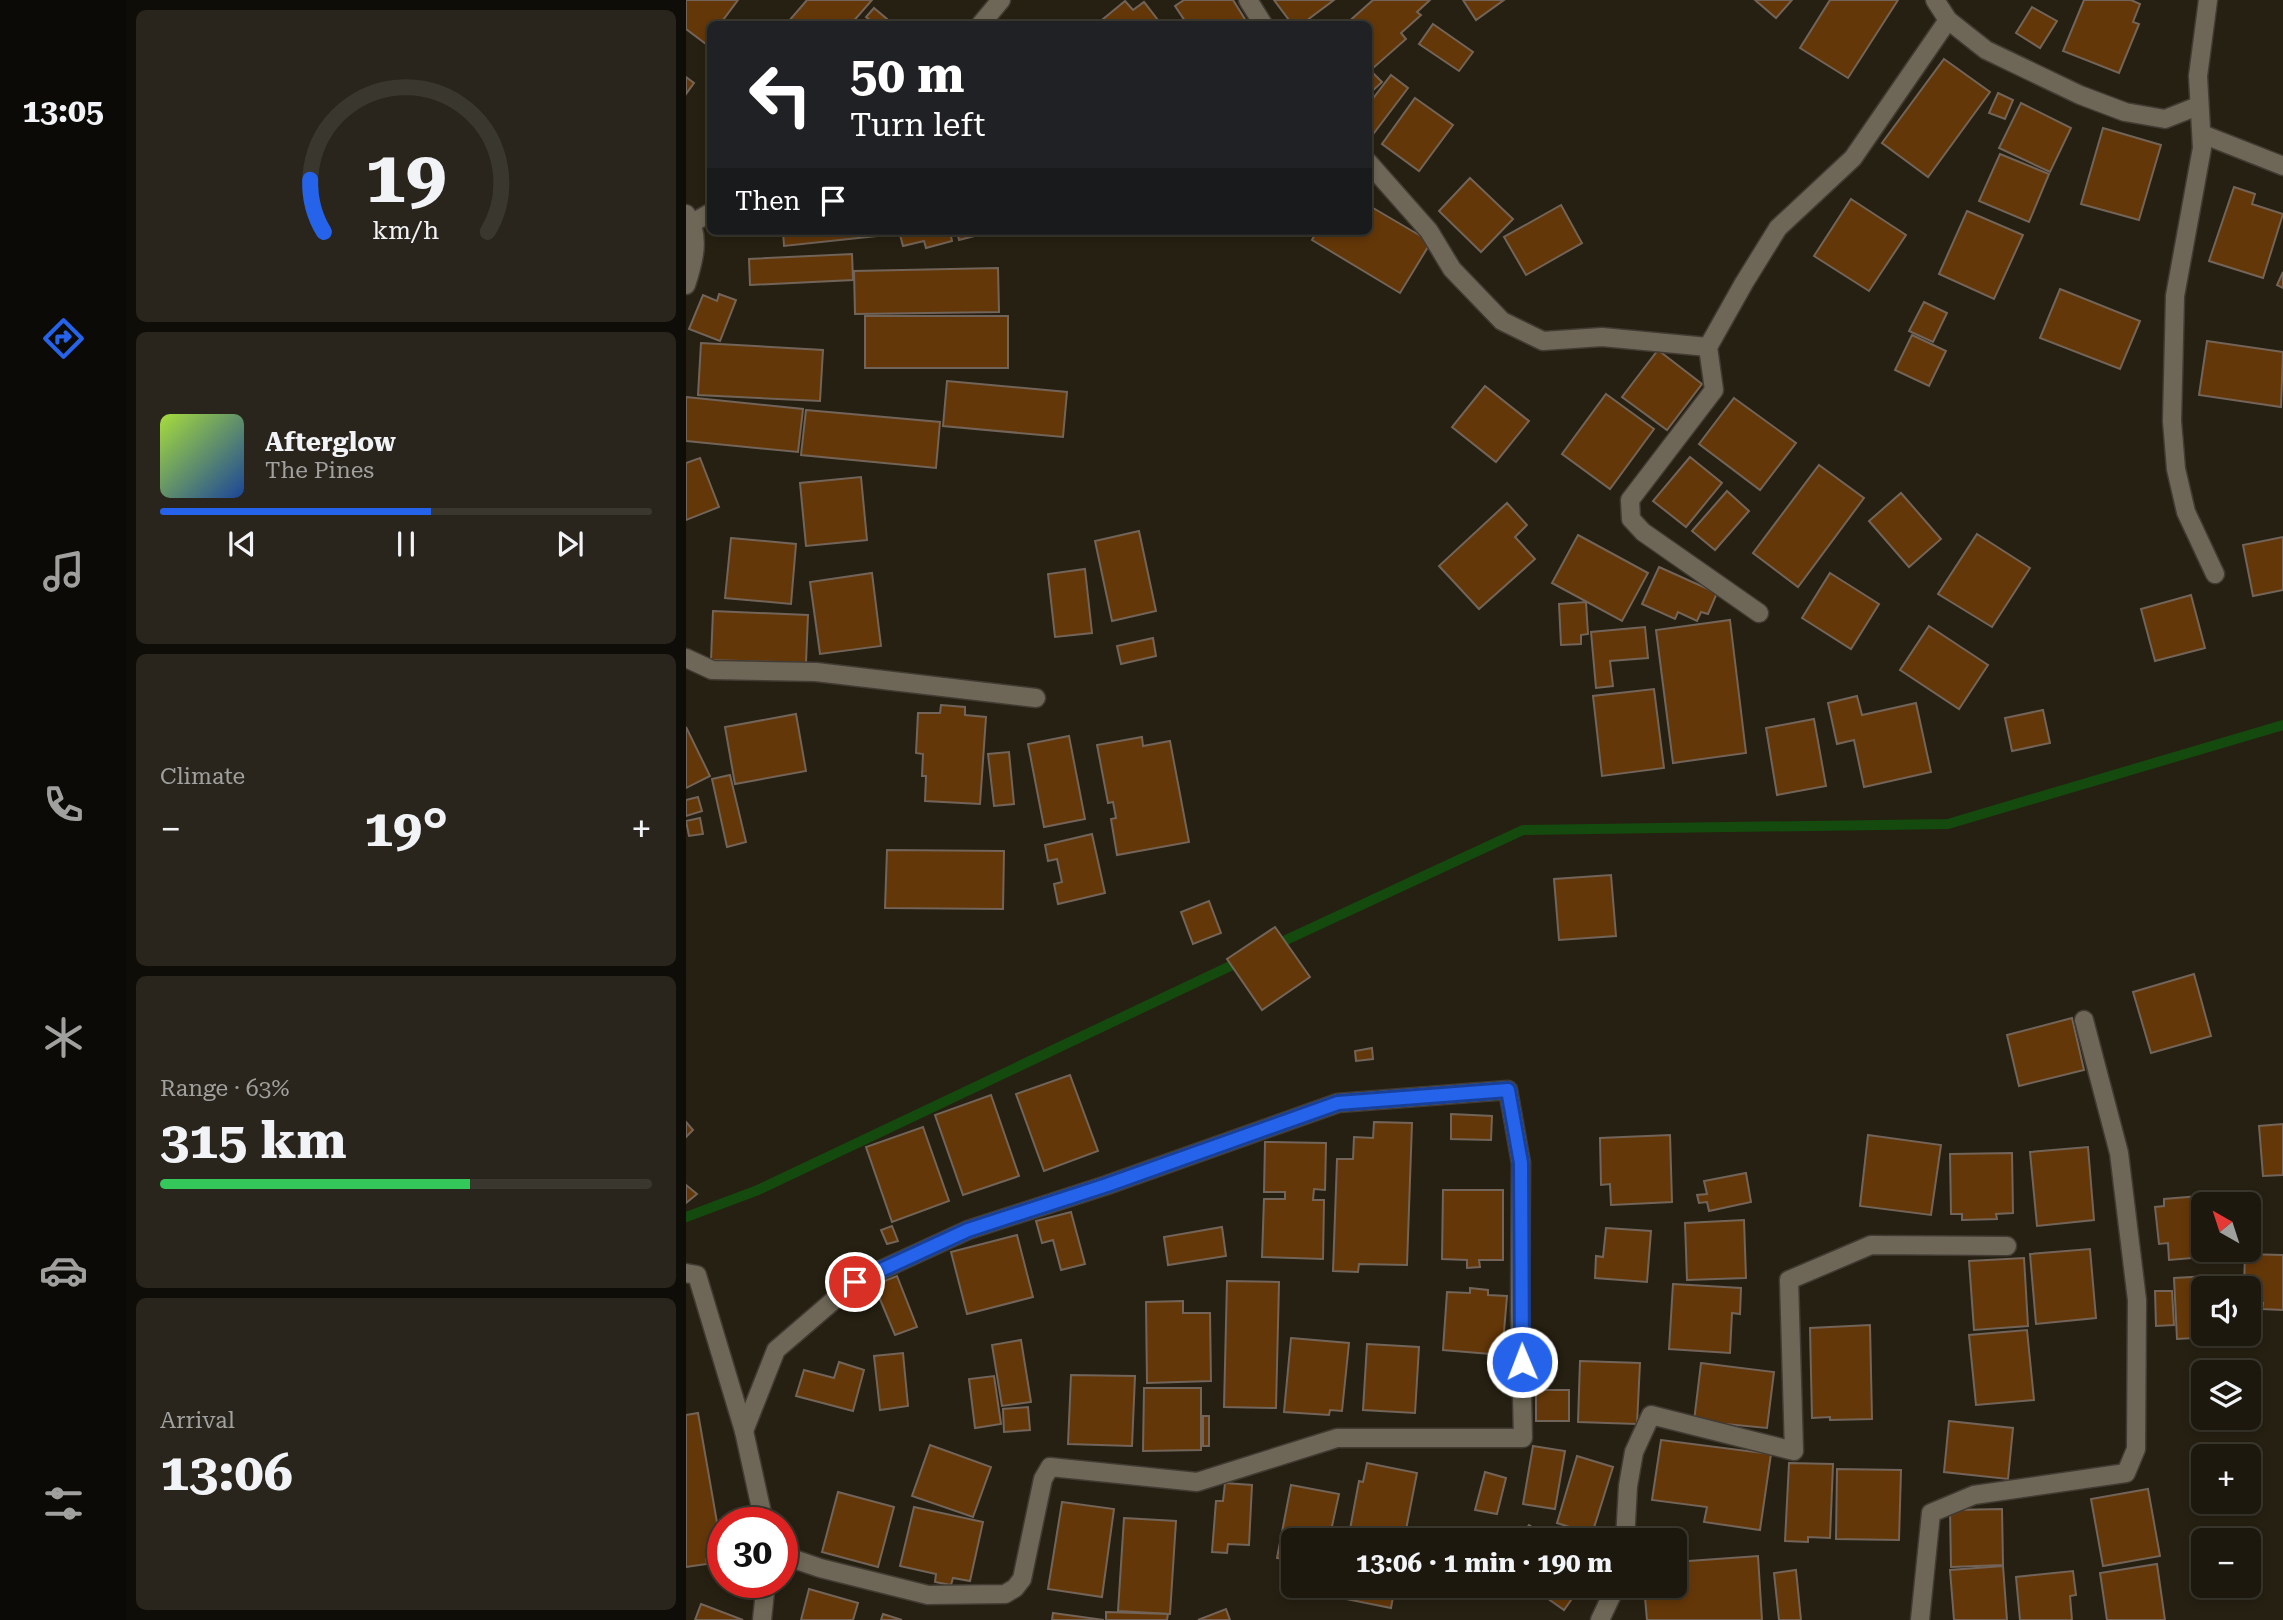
<!DOCTYPE html>
<html lang="en">
<head>
<meta charset="utf-8">
<style>
	body { margin:0; font-family:"Roboto Serif",serif; background:#29251c; color:#f1f3f6; height:100vh; display:flex; flex-direction:column; font-size:26px; white-space:nowrap }
	* { box-sizing:border-box; margin:0 }
	p { font-size:23px; color:#a0a09e }
	.icon { flex:none; width:38px; height:38px; fill:none; stroke:currentColor; stroke-width:2; stroke-linecap:round; stroke-linejoin:round }
	.map { position:relative; flex:1; overflow:hidden }
	.sheet { display:flex; flex-direction:column; gap:10px; padding:10px; background:#0f0d08; width:560px }
	.sheet>* { flex:none }
	.banner { position:absolute; left:21px; top:21px; width:665px; height:214px; border-radius:10px; box-shadow:0 4px 10px #0003,0 0 0 2px #3a372e; background:#202124; color:#fff; overflow:hidden }
	.needle { width:46px; rotate:321deg }
	.fabs { position:absolute; left:1505px; top:1192px; display:grid; gap:14px }
	.fabs a { display:grid; place-items:center; width:70px; height:70px; border-radius:10px; background:#1c180e; box-shadow:0 4px 10px #0003,0 0 0 2px #3a372e; font-size:35px }
	.speed { position:absolute; left:21px; top:1507px; display:flex; gap:14px; font-size:35px; font-weight:700; text-align:center }
	.speed>* { display:grid; place-content:center; width:91px; height:91px; border-radius:50%; background:#1c180e; box-shadow:0 4px 10px #0003,0 0 0 2px #3a372e; line-height:1 }
	.speed .limit { border:10px solid #d22; background:#fff; color:#111 }
	.pin { position:absolute; display:grid; place-items:center; width:60px; height:60px; color:#fff; margin:-30px; border:4px solid #fff; border-radius:50%; box-shadow:0 2px 7px #0007 }
	.me { position:absolute; width:77px; margin:-38px; rotate:359deg; stroke-linejoin:round; filter:drop-shadow(0 0 5px #0008) }
	.turn { display:flex; align-items:center; gap:24px; height:147px; padding:0 28px; font-size:32px }
	.turn .icon { width:91px; height:91px; stroke-width:2.5 }
	.turn b { display:block; font-size:49px; line-height:60px }
	.then { display:flex; align-items:center; height:66px; padding:0 28px; background:#0003; gap:14px; font-size:26px }
	.big { font-size:52px; font-weight:700; line-height:1.1 }
	.sheet .tile { flex:1; display:flex; flex-direction:column; justify-content:center; gap:10px; min-width:0; padding:0 24px; border-radius:10px; background:#29251c }
	.sheet .dial { align-items:center; gap:0 }
	.dial svg { height:182px; overflow:visible; fill:none; stroke:#3a372e; stroke-width:7; stroke-linecap:round; text-anchor:middle }
	.dial text { fill:#f1f3f6; stroke:none }
	.song { display:flex; align-items:center; gap:21px }
	.cover { width:84px; height:84px; border-radius:10px; background:linear-gradient(135deg,hsl(80 70% 55%),hsl(220 70% 35%)) }
	.played { height:7px; border-radius:4px; background:linear-gradient(90deg,#2563eb 55%,#3a372e 55%) }
	.keys { display:flex; justify-content:space-around; direction:ltr }
	.heat { display:flex; justify-content:space-between; align-items:center; font-size:38px; direction:ltr }
	.charge { height:10px; border-radius:5px; background:linear-gradient(90deg,#34c759 63%,#3a372e 0) }
	.trip { position:absolute; left:595px; top:1528px; width:406px; height:70px; border-radius:10px; background:#1c180e; box-shadow:0 4px 10px #0003,0 0 0 2px #3a372e; font-weight:700; line-height:70px; text-align:center }
	main { display:flex; flex:1; min-height:0 }
	.tab-bar { display:flex; flex-direction:column; width:126px; justify-content:space-around; align-items:center; background:#0b0a06; color:#a0a09e }
	.tab-bar .icon { width:49px; height:49px }
	.tab-bar .on { color:#2563eb }
	.tab-bar b { font-size:32px; color:#f1f3f6 }
	.map>svg:first-child { display:block }
	.lines { fill:none; stroke-linecap:round; stroke-linejoin:round }
	.stream { stroke:#154a0e; stroke-width:10 }
	.building { fill:#643708; stroke:#726458; stroke-width:2 }
	.minor-casing { stroke:#413b33; stroke-width:21 }
	.minor { stroke:#6e6757; stroke-width:18 }
	.route-casing { stroke:#184099; stroke-width:18 }
	.route { stroke:#2563eb; stroke-width:12 }
</style>
</head>
<body>
<main>
<nav class="tab-bar">
<b>13:05</b>
<svg class="icon on" aria-label="directions" viewBox="0 0 24 24"><path d="M12 3l9 9-9 9-9-9zM9 14v-3h6M13 9l2 2-2 2"/></svg>
<svg class="icon" aria-label="music" viewBox="0 0 24 24"><path d="M9 18V5l10-2v13"/><circle cx="6" cy="18" r="3"/><circle cx="16" cy="16" r="3"/></svg>
<svg class="icon" aria-label="phone" viewBox="0 0 24 24"><path d="M5 4h4l2 5-3 2q2 4 5 5l2-3 5 2v4C11 20 4 13 5 4z"/></svg>
<svg class="icon" aria-label="climate" viewBox="0 0 24 24"><path d="M12 3v18M4 7l16 10M4 17L20 7"/></svg>
<svg class="icon" aria-label="car" viewBox="0 0 24 24"><path d="M5 17H2v-5l4-1 3-4h7l3 4 3 1v5h-3M9 17h6M6 11h13"/><circle cx="7" cy="17" r="2"/><circle cx="17" cy="17" r="2"/></svg>
<svg class="icon" aria-label="filters" viewBox="0 0 24 24"><path d="M4 7h16M4 17h16"/><circle cx="9" cy="7" r="2"/><circle cx="15" cy="17" r="2"/></svg>
</nav>
<section class="sheet">
<div class="tile dial"><svg viewBox="0 0 100 80">
<path d="M14 69A42 42 0 1 1 86 69"/>
<path d="M14 69A42 42 0 0 1 8 46" stroke="#2563eb"/>
<text x="50" y="56" font-size="32" font-weight="700">19</text>
<text x="50" y="72" font-size="11">km/h</text>
</svg></div>
<div class="tile">
<div class="song"><i class="cover"></i><div><b>Afterglow</b><p>The Pines</p></div></div>
<div class="played"></div>
<div class="keys"><svg class="icon" aria-label="previous" viewBox="0 0 24 24"><path d="M18 5L8 12l10 7zM5 5v14"/></svg><svg class="icon" aria-label="pause" viewBox="0 0 24 24"><path d="M8 5v14M16 5v14"/></svg><svg class="icon" aria-label="next" viewBox="0 0 24 24"><path d="M6 5l10 7-10 7zM19 5v14"/></svg></div>
</div>
<div class="tile"><p>Climate</p>
<div class="heat"><a>−</a><b class="big">19°</b><a>+</a></div>
</div>
<div class="tile"><p>Range · 63%</p><b class="big">315 km</b><div class="charge"></div></div>
<div class="tile"><p>Arrival</p><b class="big">13:06</b></div>
</section>
<div class="map">
<svg width="1597" height="1620" viewBox="0 0 1597 1620">
	<rect width="100%" height="100%" fill="#262012"/>
	<g class="lines">
		<g class="stream">
			<polyline points="587,946 837,830 1262,824 1597,725"/>
			<polyline points="0,1217 72,1190 557,960"/>
		</g>
	</g>
	<g class="building">
		<polygon points="0,0 52,0 34,24 24,24 24,38 20,44 0,29"/>
		<polygon points="121,0 186,0 165,24 105,24 102,22"/>
		<polygon points="498,0 547,0 562,24 501,24 489,6"/>
		<polygon points="588,0 648,0 616,24 606,24"/>
		<polygon points="687,0 744,0 731,12 735,15 715,33 720,39 686,69 682,65 682,24 660,24"/>
		<polygon points="777,0 818,0 790,20"/>
		<polygon points="1069,0 1106,0 1090,18"/>
		<polygon points="1144,0 1212,0 1162,78 1114,48"/>
		<polygon points="1398,0 1445,0 1454,4 1447,22 1453,24 1433,73 1377,51"/>
		<polygon points="439,1 447,10 458,2 475,24 411,24"/>
		<polygon points="1346,7 1371,21 1354,48 1330,33"/>
		<polygon points="188,8 201,19 197,24 189,24 180,17"/>
		<polygon points="747,24 787,52 773,71 733,44"/>
		<polygon points="1258,59 1304,92 1242,177 1196,143"/>
		<polygon points="682,68 696,82 682,95"/>
		<polygon points="705,75 722,88 685,137 682,135 682,105"/>
		<polygon points="0,77 8,83 0,94"/>
		<polygon points="1312,93 1327,100 1319,119 1303,113"/>
		<polygon points="729,98 767,125 733,171 696,144"/>
		<polygon points="1335,103 1385,128 1364,172 1313,148"/>
		<polygon points="1417,128 1475,145 1453,220 1395,204"/>
		<polygon points="1314,154 1363,174 1343,222 1293,201"/>
		<polygon points="784,178 827,219 795,252 753,211"/>
		<polygon points="1548,187 1569,194 1566,204 1597,214 1577,278 1523,261"/>
		<polygon points="1165,199 1220,235 1183,291 1128,256"/>
		<polygon points="682,205 745,242 714,293 626,240 631,231 682,231"/>
		<polygon points="875,205 896,243 840,275 818,237"/>
		<polygon points="1281,211 1337,235 1308,299 1253,274"/>
		<polygon points="97,231 200,231 200,235 98,246"/>
		<polygon points="213,231 264,231 266,241 240,248 238,241 217,246"/>
		<polygon points="271,231 299,231 300,233 273,240"/>
		<polygon points="166,254 167,280 64,285 63,259"/>
		<polygon points="312,268 313,312 169,314 168,271"/>
		<polygon points="1597,272 1597,288 1591,285"/>
		<polygon points="1374,289 1454,321 1434,369 1354,338"/>
		<polygon points="33,294 50,300 34,341 3,329 17,295 31,301"/>
		<polygon points="1238,302 1261,313 1247,342 1223,331"/>
		<rect x="179" y="316" width="143" height="52"/>
		<polygon points="1226,335 1260,351 1243,386 1209,370"/>
		<polygon points="1521,341 1597,352 1595,407 1513,395"/>
		<polygon points="15,343 137,350 134,401 12,395"/>
		<polygon points="972,350 1016,384 981,430 936,397"/>
		<polygon points="261,381 381,392 377,437 257,426"/>
		<polygon points="799,386 843,421 810,462 766,427"/>
		<polygon points="920,394 968,429 924,489 876,454"/>
		<polygon points="0,397 117,409 112,452 0,441"/>
		<polygon points="1048,398 1110,443 1074,490 1013,444"/>
		<polygon points="120,410 254,422 250,468 115,455"/>
		<polygon points="1004,457 1036,483 1000,527 967,501"/>
		<polygon points="14,458 33,507 0,520 0,463"/>
		<polygon points="1133,465 1178,498 1112,587 1067,553"/>
		<polygon points="175,477 181,540 120,546 114,483"/>
		<polygon points="1041,491 1063,511 1029,550 1006,531"/>
		<polygon points="1215,493 1255,539 1223,567 1183,521"/>
		<polygon points="821,503 841,525 829,537 849,559 793,609 753,566"/>
		<polygon points="453,531 470,611 426,621 409,541"/>
		<polygon points="1291,534 1344,568 1306,627 1252,594"/>
		<polygon points="892,535 962,573 936,621 866,583"/>
		<polygon points="1597,537 1597,590 1567,596 1557,545"/>
		<polygon points="45,538 110,544 105,604 39,598"/>
		<polygon points="973,567 1031,593 1022,614 1015,612 1011,621 992,612 989,619 956,604"/>
		<polygon points="399,569 406,633 369,637 362,574"/>
		<polygon points="186,573 195,646 134,654 124,582"/>
		<polygon points="1144,573 1193,604 1165,649 1116,618"/>
		<polygon points="1505,595 1519,648 1469,661 1455,609"/>
		<polygon points="900,602 902,634 895,635 895,644 875,645 873,604"/>
		<polygon points="27,611 122,615 120,663 25,660"/>
		<polygon points="1044,620 1060,753 987,763 970,630"/>
		<polygon points="1243,626 1302,665 1273,709 1214,670"/>
		<polygon points="959,627 962,658 924,661 927,686 910,688 905,632"/>
		<polygon points="467,638 470,656 435,664 431,646"/>
		<polygon points="968,689 978,768 916,776 907,696"/>
		<polygon points="1171,696 1176,715 1230,703 1245,772 1178,787 1168,740 1151,744 1142,703"/>
		<polygon points="255,705 279,707 279,715 300,717 294,804 239,801 240,776 236,776 237,754 230,753 232,713 254,713"/>
		<polygon points="1357,710 1364,743 1326,751 1319,718"/>
		<polygon points="110,714 120,771 49,784 39,727"/>
		<polygon points="1128,719 1140,786 1091,795 1080,728"/>
		<polygon points="0,727 24,776 0,788"/>
		<polygon points="383,736 399,819 358,827 342,744"/>
		<polygon points="456,737 457,746 484,741 503,842 431,855 425,819 430,818 427,802 422,803 411,745"/>
		<polygon points="323,752 328,804 308,806 302,754"/>
		<polygon points="44,775 60,842 41,847 26,779"/>
		<polygon points="12,797 16,811 0,816 0,800"/>
		<polygon points="14,818 17,834 3,836 0,821"/>
		<polygon points="406,834 419,893 372,904 368,884 376,882 371,859 362,861 359,845"/>
		<polygon points="201,850 318,851 317,909 199,908"/>
		<polygon points="925,875 930,936 873,940 868,879"/>
		<polygon points="523,901 535,933 507,944 495,912"/>
		<polygon points="589,927 624,977 576,1010 541,959"/>
		<polygon points="1508,974 1525,1036 1465,1053 1447,992"/>
		<polygon points="1386,1018 1398,1070 1333,1086 1321,1035"/>
		<polygon points="686,1048 687,1059 670,1061 669,1051"/>
		<polygon points="384,1075 412,1151 358,1171 330,1094"/>
		<polygon points="305,1095 333,1176 277,1195 249,1115"/>
		<polygon points="765,1114 806,1116 805,1140 765,1139"/>
		<polygon points="0,1122 7,1130 0,1137"/>
		<polygon points="688,1122 726,1123 721,1265 673,1264 672,1272 647,1271 651,1159 667,1159 668,1137 687,1138"/>
		<polygon points="1597,1124 1597,1175 1577,1176 1573,1126"/>
		<polygon points="237,1127 263,1201 206,1222 180,1147"/>
		<polygon points="984,1135 986,1202 925,1205 924,1184 915,1185 914,1138"/>
		<polygon points="1182,1135 1255,1145 1245,1215 1174,1206"/>
		<polygon points="579,1142 640,1143 639,1190 628,1189 627,1200 638,1200 637,1259 576,1257 578,1199 599,1199 599,1192 578,1192"/>
		<polygon points="1402,1147 1408,1220 1351,1226 1344,1152"/>
		<polygon points="1326,1153 1327,1213 1310,1214 1311,1219 1276,1220 1276,1214 1265,1214 1264,1154"/>
		<polygon points="1060,1173 1065,1202 1023,1211 1021,1202 1013,1203 1011,1195 1021,1194 1018,1181"/>
		<polygon points="0,1185 11,1194 0,1203"/>
		<polygon points="757,1190 817,1190 817,1260 793,1260 794,1267 781,1268 781,1260 756,1259"/>
		<polygon points="1537,1194 1538,1204 1517,1204 1517,1250 1542,1250 1542,1255 1483,1260 1482,1243 1473,1244 1469,1207 1478,1206 1478,1199"/>
		<polygon points="385,1212 399,1264 375,1270 367,1240 356,1243 350,1221"/>
		<polygon points="1058,1220 1060,1278 1001,1280 999,1223"/>
		<polygon points="206,1226 212,1241 201,1244 195,1230"/>
		<polygon points="536,1227 540,1256 482,1265 478,1237"/>
		<polygon points="920,1228 965,1231 961,1282 909,1278 910,1256 917,1257"/>
		<polygon points="331,1235 347,1297 281,1314 265,1252"/>
		<polygon points="1404,1249 1410,1318 1350,1324 1344,1254"/>
		<polygon points="1559,1254 1597,1255 1597,1310 1576,1309 1577,1303 1563,1303 1563,1288 1558,1288"/>
		<polygon points="1338,1258 1342,1326 1288,1330 1283,1261"/>
		<polygon points="1541,1275 1541,1288 1517,1288 1517,1334 1543,1334 1544,1336 1491,1339 1488,1278"/>
		<polygon points="211,1276 231,1327 209,1335 188,1285"/>
		<polygon points="541,1281 593,1282 590,1408 538,1407"/>
		<polygon points="987,1284 1055,1288 1054,1314 1046,1313 1044,1353 983,1349"/>
		<polygon points="784,1288 802,1290 802,1295 821,1296 816,1355 757,1350 761,1292 784,1293"/>
		<polygon points="1469,1291 1486,1291 1488,1325 1470,1326"/>
		<polygon points="497,1301 497,1313 524,1313 525,1381 461,1383 460,1302"/>
		<polygon points="1184,1325 1186,1419 1144,1420 1144,1417 1126,1418 1124,1328"/>
		<polygon points="1341,1330 1348,1400 1290,1405 1283,1335"/>
		<polygon points="605,1338 663,1343 656,1411 644,1410 643,1415 598,1412"/>
		<polygon points="335,1340 345,1402 316,1406 306,1345"/>
		<polygon points="681,1344 733,1347 729,1413 677,1410"/>
		<polygon points="217,1353 222,1406 194,1410 188,1356"/>
		<polygon points="894,1361 954,1363 951,1424 892,1422"/>
		<polygon points="153,1362 178,1370 167,1411 110,1396 118,1370 148,1378"/>
		<polygon points="1015,1363 1088,1372 1081,1428 1008,1421"/>
		<polygon points="385,1375 449,1376 446,1446 382,1444"/>
		<polygon points="308,1376 315,1424 289,1428 283,1379"/>
		<polygon points="458,1388 515,1388 515,1450 457,1451"/>
		<rect x="850" y="1390" width="33" height="31"/>
		<polygon points="342,1407 344,1430 318,1432 317,1409"/>
		<polygon points="12,1413 37,1557 20,1559 21,1564 0,1567 0,1415"/>
		<rect x="517" y="1416" width="6" height="30"/>
		<polygon points="1263,1421 1327,1428 1322,1479 1258,1472"/>
		<polygon points="975,1440 1085,1454 1074,1530 1018,1522 1021,1507 966,1500"/>
		<polygon points="244,1445 305,1467 287,1517 226,1496"/>
		<polygon points="847,1446 879,1451 869,1509 837,1504"/>
		<polygon points="891,1456 927,1467 906,1534 871,1523"/>
		<polygon points="681,1463 731,1473 718,1540 662,1540 673,1481 677,1482"/>
		<polygon points="1103,1463 1147,1464 1144,1538 1122,1537 1122,1542 1099,1541"/>
		<polygon points="1151,1469 1215,1470 1213,1540 1150,1539"/>
		<polygon points="799,1472 820,1478 811,1514 789,1510"/>
		<polygon points="539,1483 566,1485 563,1545 542,1544 541,1553 526,1552 530,1501 537,1501"/>
		<polygon points="605,1485 653,1494 643,1540 607,1540 607,1561 591,1558"/>
		<polygon points="1462,1489 1474,1556 1417,1566 1405,1499"/>
		<polygon points="152,1492 208,1507 192,1567 136,1552"/>
		<polygon points="376,1502 428,1509 416,1597 362,1589"/>
		<polygon points="228,1507 297,1522 284,1581 267,1578 265,1585 249,1582 250,1574 214,1566"/>
		<polygon points="1316,1509 1317,1565 1265,1567 1264,1510"/>
		<polygon points="438,1518 490,1521 484,1614 432,1611"/>
		<polygon points="843,1525 865,1540 832,1540"/>
		<polygon points="735,1535 757,1537 757,1540 734,1540"/>
		<polygon points="1072,1556 1076,1620 961,1620 958,1586 989,1586 989,1562"/>
		<polygon points="1471,1564 1479,1620 1421,1620 1414,1573"/>
		<polygon points="1317,1566 1321,1620 1268,1620 1264,1570"/>
		<polygon points="1110,1570 1115,1620 1093,1620 1088,1573"/>
		<polygon points="1387,1571 1390,1595 1384,1596 1386,1620 1334,1620 1330,1577"/>
		<polygon points="653,1586 709,1586 705,1608 655,1598 658,1587"/>
		<polygon points="729,1586 751,1586 750,1594 728,1592"/>
		<polygon points="844,1586 895,1586 878,1610"/>
		<polygon points="123,1589 172,1603 167,1620 115,1620"/>
		<polygon points="15,1604 57,1620 9,1620"/>
		<polygon points="540,1609 544,1620 512,1620"/>
		<polygon points="420,1612 482,1614 481,1620 420,1620"/>
		<polygon points="367,1613 418,1620 366,1620"/>
		<polygon points="197,1614 216,1620 195,1620"/>
	</g>
	<g class="lines">
		<defs>
			<g id="minor">
				<polyline points="562,0 577,24"/>
				<polyline points="1249,0 1262,20 1300,50 1394,95 1439,112 1479,119 1512,106"/>
				<polyline points="1522,0 1512,76 1516,148 1489,296 1486,421 1490,469 1500,512 1529,574"/>
				<polyline points="295,24 315,0"/>
				<polyline points="1516,134 1597,166"/>
				<polyline points="682,162 743,231 766,269 816,321 857,341 916,337 1022,347"/>
				<path d="M0 214C15 235 8 261 0 285"/>
				<polyline points="6,223 24,213"/>
				<polyline points="1073,613 957,532 945,519 944,500 1028,390 1022,347 1058,283 1092,228 1167,158 1262,20"/>
				<polyline points="0,658 26,670 130,672 350,698"/>
				<polyline points="0,1273 11,1275 58,1431 78,1522"/>
				<polyline points="58,1431 90,1350 169,1282 282,1230 421,1185 652,1103 822,1090 835,1163 834,1311 837,1438 651,1438 511,1482 364,1467 357,1479 336,1579 329,1588 319,1594 242,1595 134,1568 96,1555"/>
				<polyline points="939,1540 942,1486 948,1452 965,1415 1108,1451 1103,1280 1185,1245 1321,1246"/>
				<polyline points="76,1620 80,1582"/>
				<polyline points="914,1620 930,1586"/>
				<polyline points="1234,1620 1245,1513 1288,1495 1440,1473 1450,1449 1451,1300 1433,1153 1398,1020"/>
			</g>
		</defs>
		<use href="#minor" class="minor-casing"/>
		<use href="#minor" class="minor"/>
	</g>
	<g class="lines">
		<defs>
			<polyline id="route" points="169,1282 282,1230 421,1185 652,1103 822,1090 835,1163 836,1362"/>
		</defs>
		<use href="#route" class="route-casing"/>
		<use href="#route" class="route"/>
	</g>
</svg>
<div class="fabs">
<a><svg class="needle" viewBox="-14 -14 28 28"><path d="M0-13l5 13h-10z" fill="#e53935"/><path d="M0 13l5-13h-10z" fill="#a0a09e"/></svg></a>
<a><svg class="icon" aria-label="sound" viewBox="0 0 24 24"><path d="M4 9h4l5-4v14l-5-4H4zM17 9q2 3 0 6"/></svg></a>
<a><svg class="icon" aria-label="layers" viewBox="0 0 24 24"><path d="M12 4l9 5-9 5-9-5zM3 14l9 5 9-5"/></svg></a>
<a>+</a>
<a>−</a>
</div>
<div class="speed"><div class="limit">30</div></div>
<div class="pin" style="left:169px;top:1282px;background:#d93025"><svg class="icon" aria-label="arrive" viewBox="0 0 24 24"><path d="M6 21V4h12l-3 4 3 4H6"/></svg></div>
<svg class="me" style="left:836px;top:1362px" viewBox="-20 -20 40 40"><circle r="17" fill="#2563eb" stroke="#fff" stroke-width="3"/><path d="M0-11L8 9 0 5-8 9z" fill="#fff"/></svg>
<div class="trip">13:06 · 1 min · 190 m</div>
<div class="banner">
<div class="turn"><svg class="icon" aria-label="left" viewBox="0 0 24 24"><path d="M17 20v-9H6M10 6l-5 5 5 5"/></svg><div><b>50 m</b>Turn left</div></div>
<div class="then">Then<svg class="icon" aria-label="arrive" viewBox="0 0 24 24"><path d="M6 21V4h12l-3 4 3 4H6"/></svg></div>
</div>
</div>
</main>
</body>
</html>
